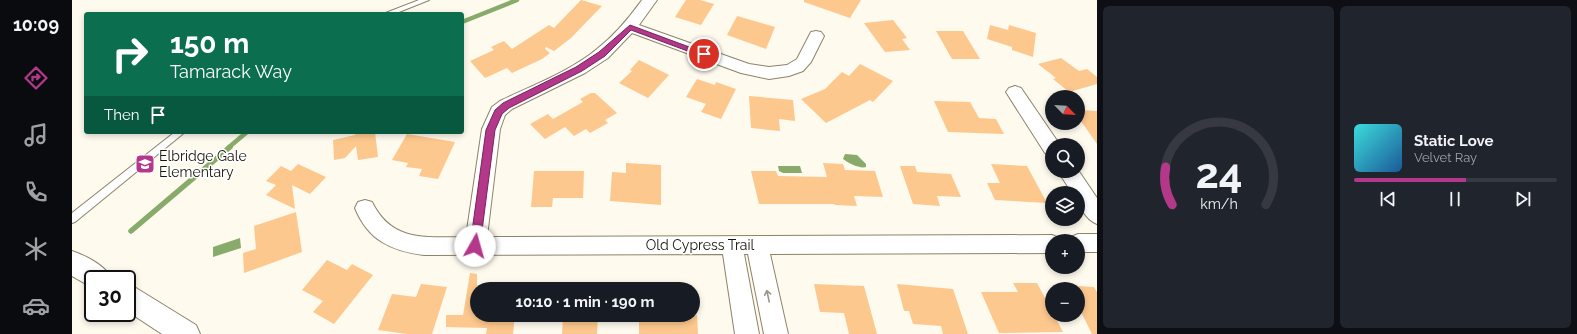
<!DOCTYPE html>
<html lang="en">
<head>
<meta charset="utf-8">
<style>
	body { margin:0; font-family:Raleway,sans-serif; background:#20242c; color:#f1f3f6; height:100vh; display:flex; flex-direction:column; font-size:15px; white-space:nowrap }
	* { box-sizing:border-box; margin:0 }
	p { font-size:13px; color:#9ea1a6 }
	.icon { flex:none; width:22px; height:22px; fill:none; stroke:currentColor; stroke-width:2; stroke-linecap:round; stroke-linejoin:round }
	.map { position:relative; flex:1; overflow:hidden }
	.panel { display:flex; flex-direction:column; gap:6px; padding:6px; background:#0d0f14; width:480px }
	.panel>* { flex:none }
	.top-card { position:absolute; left:12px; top:12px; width:380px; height:122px; border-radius:4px; box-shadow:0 2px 6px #0003; background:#0b6e4f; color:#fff; overflow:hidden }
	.needle { width:26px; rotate:115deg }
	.tools { position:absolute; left:973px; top:90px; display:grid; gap:8px }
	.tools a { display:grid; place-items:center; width:40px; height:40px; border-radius:50%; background:#171b24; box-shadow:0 2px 6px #0003; font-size:20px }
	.speed { position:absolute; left:12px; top:270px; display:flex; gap:8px; font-size:20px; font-weight:700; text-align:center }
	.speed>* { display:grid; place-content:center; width:52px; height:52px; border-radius:50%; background:#171b24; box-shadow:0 2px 6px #0003; line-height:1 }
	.speed .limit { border:2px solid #111; border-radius:6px; background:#fff; color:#111 }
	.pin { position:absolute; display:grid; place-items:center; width:34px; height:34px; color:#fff; margin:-17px; border:2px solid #fff; border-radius:50%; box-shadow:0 1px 4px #0007 }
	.me { position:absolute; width:44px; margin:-22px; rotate:7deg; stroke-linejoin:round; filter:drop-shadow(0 0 3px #0008) }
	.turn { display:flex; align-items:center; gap:14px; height:84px; padding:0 20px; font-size:18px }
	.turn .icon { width:52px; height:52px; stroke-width:2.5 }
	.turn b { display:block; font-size:28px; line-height:34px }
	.then { display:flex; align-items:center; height:38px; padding:0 20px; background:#0003; gap:8px; font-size:15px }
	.panel .widget { flex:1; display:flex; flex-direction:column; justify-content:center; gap:6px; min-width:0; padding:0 14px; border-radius:6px; background:#20242c }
	.panel .dial { align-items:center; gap:0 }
	.dial svg { height:104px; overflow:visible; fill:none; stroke:#363941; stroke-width:7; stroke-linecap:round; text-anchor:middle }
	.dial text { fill:#f1f3f6; stroke:none }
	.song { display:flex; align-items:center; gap:12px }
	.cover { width:48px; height:48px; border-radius:6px; background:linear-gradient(135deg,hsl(180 70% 55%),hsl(210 70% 35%)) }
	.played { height:4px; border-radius:2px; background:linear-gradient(90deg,#b43889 55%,#363941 55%) }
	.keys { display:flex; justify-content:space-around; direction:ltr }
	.panel .tiles { flex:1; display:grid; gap:6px; grid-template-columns:repeat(2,1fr) }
	.trip { position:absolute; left:398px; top:282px; width:230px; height:40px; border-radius:20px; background:#171b24; box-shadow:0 2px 6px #0003; font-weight:700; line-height:40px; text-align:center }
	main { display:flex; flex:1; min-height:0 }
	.menu { display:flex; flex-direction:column; width:72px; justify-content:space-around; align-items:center; background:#090b0e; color:#9ea1a6 }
	.menu .icon { width:28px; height:28px }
	.menu .current { color:#b43889 }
	.menu b { font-size:18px; color:#f1f3f6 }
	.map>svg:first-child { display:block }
	.water { fill:#88ab6b }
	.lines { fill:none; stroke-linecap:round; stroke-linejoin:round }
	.stream-far1 { stroke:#88ab6b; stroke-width:4.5 }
	.stream { stroke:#88ab6b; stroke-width:5.5 }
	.building { fill:#fdc88d }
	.lane-casing { stroke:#8d8369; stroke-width:2 }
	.street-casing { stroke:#8d8369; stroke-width:2 }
	.secondary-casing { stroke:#8d8369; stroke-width:2 }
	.lane { fill:#fff; fill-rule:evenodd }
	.street { fill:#fff; fill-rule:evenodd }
	.secondary { fill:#fff; fill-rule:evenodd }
	.oneway { stroke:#989691 }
	.route { fill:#b43889; stroke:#752459 }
	.labels { text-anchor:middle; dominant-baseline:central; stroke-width:3; stroke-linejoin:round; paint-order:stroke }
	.poi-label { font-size:14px; fill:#19150b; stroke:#fff; text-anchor:start }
	.street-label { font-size:14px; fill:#19150b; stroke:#fff }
</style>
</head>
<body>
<main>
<nav class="menu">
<b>10:09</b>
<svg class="icon current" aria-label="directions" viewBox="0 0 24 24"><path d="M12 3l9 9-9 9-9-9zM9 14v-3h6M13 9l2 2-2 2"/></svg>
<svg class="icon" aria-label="music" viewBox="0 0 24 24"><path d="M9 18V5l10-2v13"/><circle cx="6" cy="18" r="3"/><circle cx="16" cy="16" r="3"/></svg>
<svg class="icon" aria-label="phone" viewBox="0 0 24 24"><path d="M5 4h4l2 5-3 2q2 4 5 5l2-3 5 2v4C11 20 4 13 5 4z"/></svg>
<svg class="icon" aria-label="climate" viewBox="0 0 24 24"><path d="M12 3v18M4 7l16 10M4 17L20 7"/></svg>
<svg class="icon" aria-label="car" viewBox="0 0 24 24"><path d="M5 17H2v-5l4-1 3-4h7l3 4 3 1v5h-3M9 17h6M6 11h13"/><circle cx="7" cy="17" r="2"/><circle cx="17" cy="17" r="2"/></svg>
</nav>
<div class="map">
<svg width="1025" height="334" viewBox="0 0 1025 334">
	<rect width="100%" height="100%" fill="#fefaee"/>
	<g class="water">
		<path d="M773 154 785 155 794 164V167C788 169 776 163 771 159Z"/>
		<polygon points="706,166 728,166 730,173 711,173 707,171"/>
		<polygon points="168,238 169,248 141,257 141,247"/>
	</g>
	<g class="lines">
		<g class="stream-far1">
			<polyline points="390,22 445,0"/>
			<polyline points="156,148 175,132"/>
		</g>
		<polyline class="stream" points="59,231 158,147"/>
	</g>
	<g class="building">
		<polygon points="509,0 530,6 499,38 482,51 474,47 473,49 478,53 470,59 440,73 435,68 413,78 398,61 422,50 419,47 432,41 440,49 477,25 482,28"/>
		<polygon points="614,0 628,0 642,4 629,25 603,17"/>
		<polygon points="732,0 789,0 778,18 732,2"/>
		<polygon points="665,16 703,27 694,49 655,35"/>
		<polygon points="821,20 835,38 830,39 838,50 813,52 792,23"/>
		<polygon points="918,25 936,30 937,25 964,33 961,57 940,50 940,47 915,39"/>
		<polygon points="864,31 891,31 908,59 880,59"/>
		<polygon points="989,58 1007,71 1015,69 1025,77 1025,84 997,92 981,79 984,78 966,64"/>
		<polygon points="567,60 597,75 576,98 547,83 560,71 558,70"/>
		<polygon points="788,64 821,81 801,102 798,100 754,123 729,99 753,89 770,72 777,76"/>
		<polygon points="625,79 643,85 644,82 664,89 649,119 629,112 634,104 614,97"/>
		<polygon points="519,93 523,93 545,113 533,120 536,123 518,133 514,129 502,136 493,127 473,139 458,124 476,114 481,119 511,102 508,99"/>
		<polygon points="677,96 721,100 723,121 707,119 708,131 679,128"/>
		<polygon points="862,101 898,102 907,118 924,119 932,134 876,132"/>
		<polygon points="1006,110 1025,111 1025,144 1006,117"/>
		<polygon points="283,132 303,132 306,157 286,160 284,146 273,158 262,160 261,140 283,135"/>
		<polygon points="335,134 383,142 366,179 347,176 350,169 334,167 336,163 320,160"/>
		<polygon points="554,163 589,165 589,205 538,201 540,172 554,173"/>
		<polygon points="751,163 771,164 773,170 803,171 811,197 782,196 785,206 763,205 762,204 687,204 679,171 704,171 706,176 755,177"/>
		<polygon points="226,164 254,177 238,194 220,185 223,209 194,195 204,185 194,181 209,166 219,171"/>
		<polygon points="919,164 955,166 975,203 923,200 915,183 928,183"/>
		<polygon points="828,166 843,166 845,172 879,174 889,197 865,196 868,206 841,204"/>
		<polygon points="462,171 512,171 511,198 481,198 480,207 459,207"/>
		<polygon points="224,212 230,252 172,273 171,253 184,249 182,226"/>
		<polygon points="255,260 275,270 280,264 301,275 262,324 241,312 251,301 230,290"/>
		<polygon points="398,273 405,274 405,315 443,315 441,334 414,334 415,328 374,327 374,315 391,315"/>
		<polygon points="941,283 965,283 980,311 980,315 982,315 991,332 927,333 909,292 946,292"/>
		<polygon points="349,284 375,287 360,334 335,334 306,330 320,294 344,297"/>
		<polygon points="742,284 792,286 805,334 777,334 772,313 748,312"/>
		<polygon points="825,284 881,289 896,334 871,334 869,326 841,324 837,311 832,311"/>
		<polygon points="1006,286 1022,287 1025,292 1025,334 1020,334 1006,306"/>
		<polygon points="491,315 526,315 525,334 490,334"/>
		<polygon points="567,315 625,315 626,334 567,334"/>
	</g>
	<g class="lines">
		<defs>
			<g id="lane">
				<polygon points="347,0 357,0 322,14 311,14"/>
				<polygon points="103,132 113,132 3,222 0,223 0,213"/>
			</g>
			<g id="street">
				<path d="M570 0H585L567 25 677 64 697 67 715 65 725 59 739 32 744 31 749 32 752 36 739 62 731 71 717 76 697 79 669 73 560 33 536 58 513 73 440 109 433 115 428 129 415 237 980 235 987 238 989 241H980V253L698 254 716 334H692L676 254H672L687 334H663L651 254 352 255C319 251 296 240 283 208L286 202 293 200 300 202C320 243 355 237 394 237L410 129 420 107 428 101C459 86 499 71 525 49 543 35 557 18 570 0Z"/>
				<polygon points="943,86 949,88 988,145 980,145 980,155 973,153 934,92 937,88"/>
				<path d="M1006 170 1025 198V224C1013 219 1006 205 1006 193H1000L986 171Z"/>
				<polygon points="1006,234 1025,234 1025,252 1006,252 1006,241 996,241 999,237"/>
			</g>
			<g id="secondary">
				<path d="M0 251C14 256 33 265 40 279H21V288L0 276Z"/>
				<polygon points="55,285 64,288 124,325 128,334 90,334 55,311"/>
			</g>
		</defs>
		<use href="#lane" class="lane-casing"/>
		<use href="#street" class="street-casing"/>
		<use href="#secondary" class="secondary-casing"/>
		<use href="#lane" class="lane"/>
		<use href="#street" class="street"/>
		<use href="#secondary" class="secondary"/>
	</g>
	<defs><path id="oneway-shaft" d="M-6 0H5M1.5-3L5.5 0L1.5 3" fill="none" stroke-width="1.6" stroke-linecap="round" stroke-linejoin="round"/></defs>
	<use class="oneway" href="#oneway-shaft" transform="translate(696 296) rotate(-102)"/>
	<polygon class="route" points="558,25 636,54 632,56 629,56 559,30 533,56 510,71 437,108 430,114 423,130 408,246 403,250 400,249 398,246 414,130 423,110 431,103 504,67 527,52"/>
	<defs>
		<symbol id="school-square" viewBox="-11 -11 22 22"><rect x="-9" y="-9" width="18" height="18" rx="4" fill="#b43889" stroke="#fff"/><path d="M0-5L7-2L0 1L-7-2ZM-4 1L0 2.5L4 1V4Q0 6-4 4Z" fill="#fff"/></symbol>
	</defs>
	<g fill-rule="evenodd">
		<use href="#school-square" x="62" y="153" width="22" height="22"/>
	</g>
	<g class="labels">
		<g class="poi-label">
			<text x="87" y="156">Elbridge Gale<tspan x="87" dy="16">Elementary</tspan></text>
		</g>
		<g class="street-label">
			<text x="628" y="245">Old Cypress Trail</text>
		</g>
	</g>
</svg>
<div class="tools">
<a><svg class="needle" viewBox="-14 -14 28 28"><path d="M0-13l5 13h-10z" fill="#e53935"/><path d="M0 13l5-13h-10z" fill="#9ea1a6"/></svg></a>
<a><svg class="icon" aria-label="search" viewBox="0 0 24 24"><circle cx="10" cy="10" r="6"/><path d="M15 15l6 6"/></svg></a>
<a><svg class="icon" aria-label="layers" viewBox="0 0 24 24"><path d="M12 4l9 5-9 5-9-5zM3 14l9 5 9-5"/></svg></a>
<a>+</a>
<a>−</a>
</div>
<div class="speed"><div class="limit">30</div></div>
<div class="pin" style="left:632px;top:54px;background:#d93025"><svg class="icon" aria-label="arrive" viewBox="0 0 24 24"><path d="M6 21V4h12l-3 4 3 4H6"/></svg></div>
<svg class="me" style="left:403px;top:246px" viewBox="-20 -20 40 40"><circle r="19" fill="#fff"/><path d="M0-13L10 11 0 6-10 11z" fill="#b43889"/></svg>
<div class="trip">10:10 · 1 min · 190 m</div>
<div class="top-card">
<div class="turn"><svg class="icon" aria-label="right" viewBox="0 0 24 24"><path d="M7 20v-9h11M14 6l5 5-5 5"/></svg><div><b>150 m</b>Tamarack Way</div></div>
<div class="then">Then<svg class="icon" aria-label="arrive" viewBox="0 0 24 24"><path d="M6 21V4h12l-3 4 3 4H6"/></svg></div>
</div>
</div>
<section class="panel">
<div class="tiles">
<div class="widget dial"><svg viewBox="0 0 100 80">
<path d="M14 69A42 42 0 1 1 86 69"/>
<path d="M14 69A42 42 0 0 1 9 40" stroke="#b43889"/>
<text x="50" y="56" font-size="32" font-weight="700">24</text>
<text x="50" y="72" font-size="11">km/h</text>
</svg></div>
<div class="widget">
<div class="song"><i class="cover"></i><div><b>Static Love</b><p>Velvet Ray</p></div></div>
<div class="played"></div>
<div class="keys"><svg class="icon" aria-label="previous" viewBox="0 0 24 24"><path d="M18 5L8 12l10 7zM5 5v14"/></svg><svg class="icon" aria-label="pause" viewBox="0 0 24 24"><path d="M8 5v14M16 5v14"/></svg><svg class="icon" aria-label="next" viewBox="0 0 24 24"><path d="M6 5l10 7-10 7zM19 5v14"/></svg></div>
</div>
</div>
</section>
</main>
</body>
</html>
